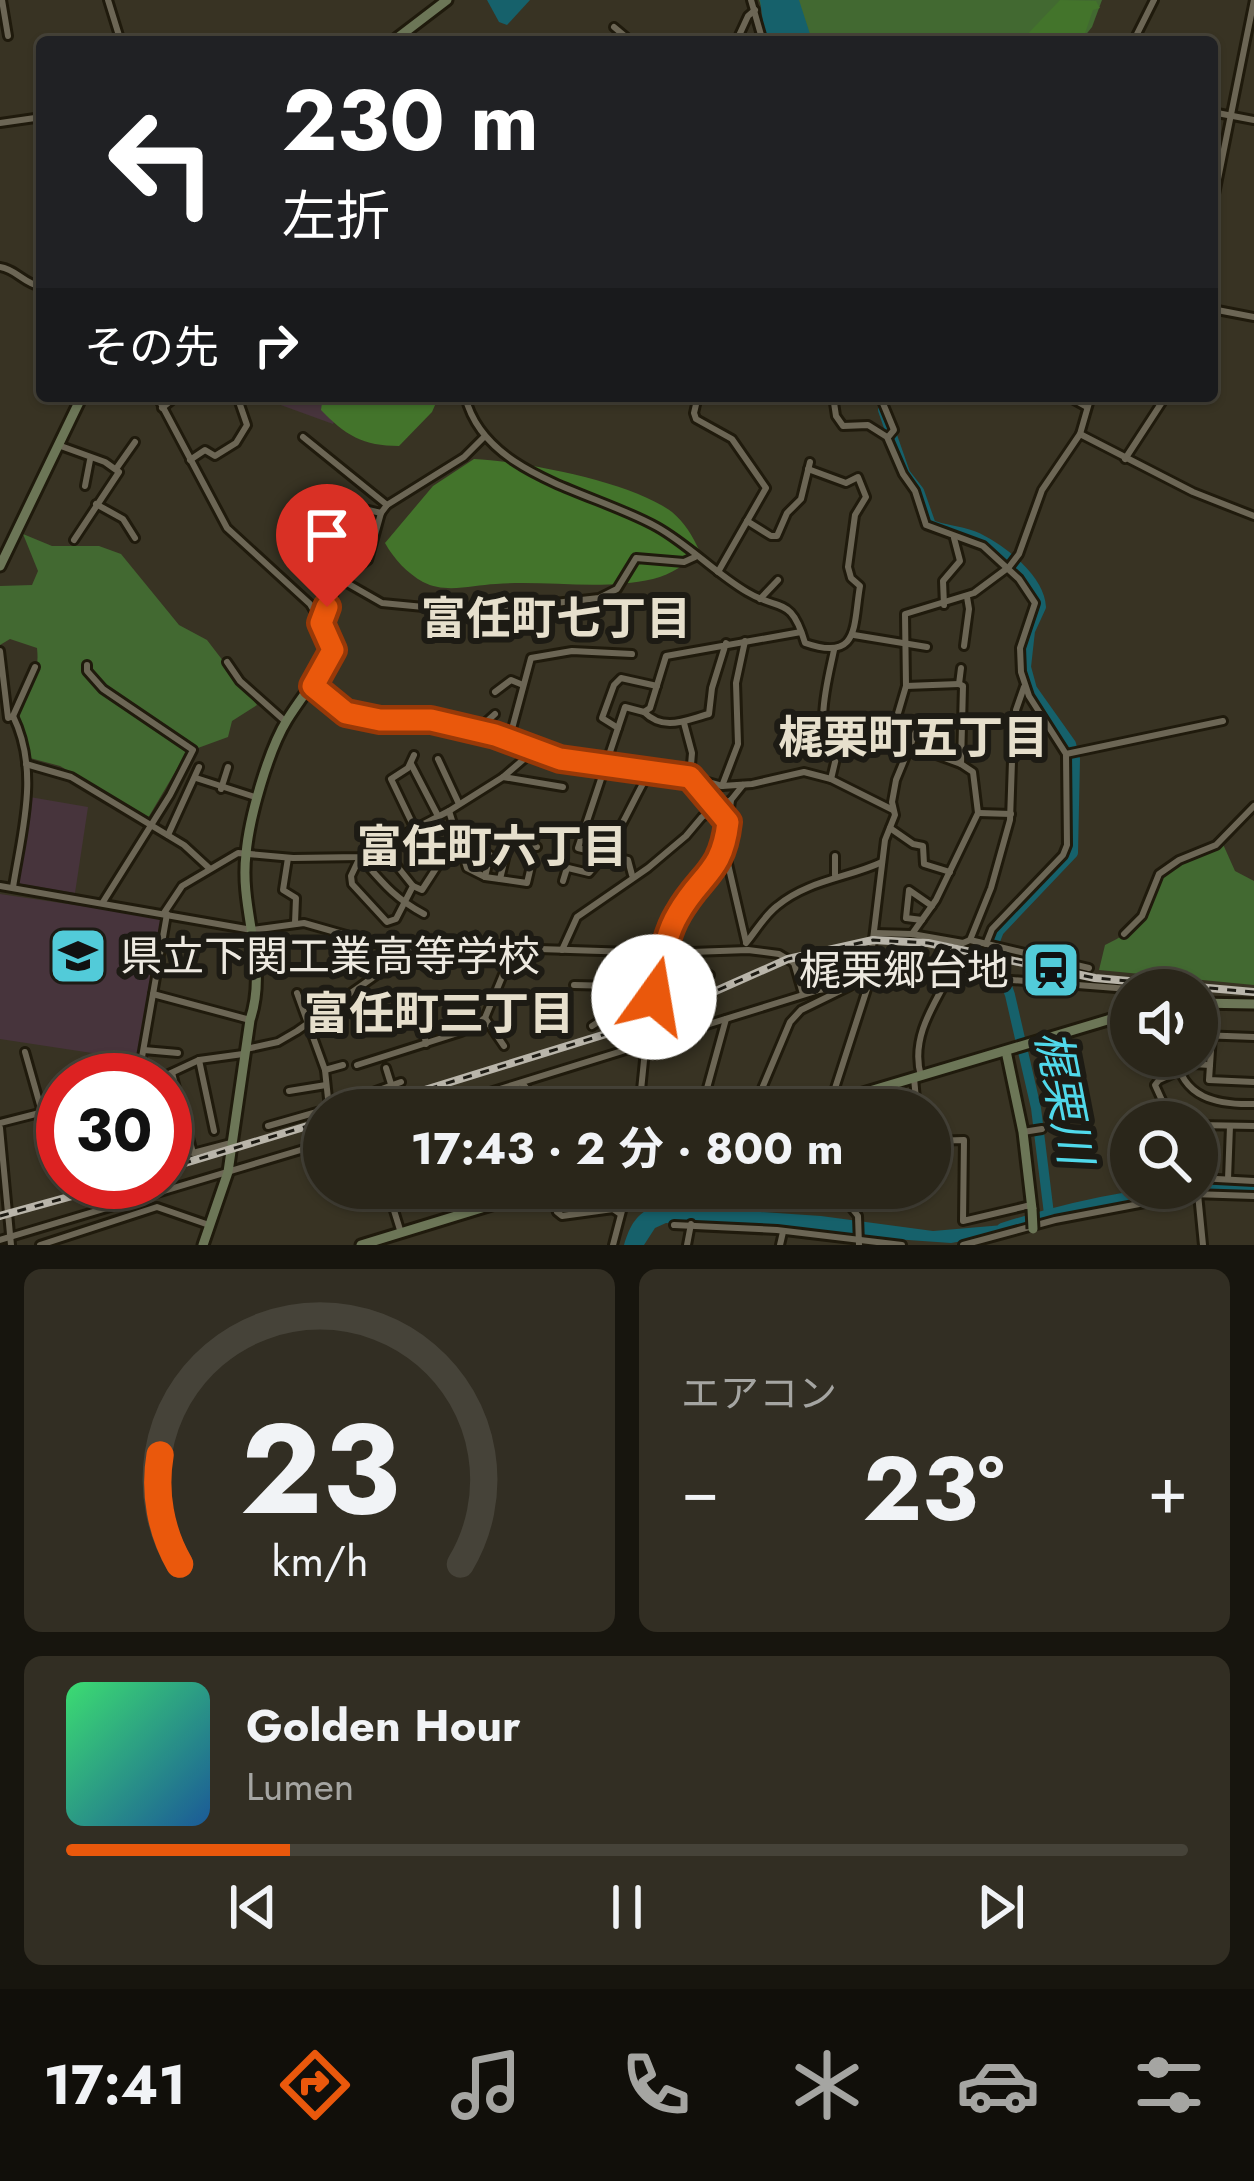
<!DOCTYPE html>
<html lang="ja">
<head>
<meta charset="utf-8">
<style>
	body { margin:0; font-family:Jost,"Noto Sans JP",sans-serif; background:#322e23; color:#f1f3f6; height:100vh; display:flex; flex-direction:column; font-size:45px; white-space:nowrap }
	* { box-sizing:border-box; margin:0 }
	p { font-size:39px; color:#a5a5a2 }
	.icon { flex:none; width:66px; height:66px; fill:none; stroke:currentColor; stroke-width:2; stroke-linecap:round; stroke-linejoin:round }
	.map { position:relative; height:1245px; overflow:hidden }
	.panel { display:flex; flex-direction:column; gap:24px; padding:24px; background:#17150e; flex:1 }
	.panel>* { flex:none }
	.guide { position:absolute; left:36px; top:36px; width:1182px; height:366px; border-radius:12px; box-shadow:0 3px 9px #0004,0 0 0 3px #464339; background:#202124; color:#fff; overflow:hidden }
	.tools { position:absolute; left:1110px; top:969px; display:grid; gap:24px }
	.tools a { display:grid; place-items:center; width:108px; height:108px; border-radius:50%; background:#2a261a; box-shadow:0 3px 9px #0004,0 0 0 3px #464339; font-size:60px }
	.speed { position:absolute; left:36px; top:1053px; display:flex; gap:24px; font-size:60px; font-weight:700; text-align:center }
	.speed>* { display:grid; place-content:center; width:156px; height:156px; border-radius:50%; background:#2a261a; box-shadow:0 3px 9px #0004,0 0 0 3px #464339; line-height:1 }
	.speed .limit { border:18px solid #d22; background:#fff; color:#111 }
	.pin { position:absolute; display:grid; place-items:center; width:102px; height:102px; color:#fff; margin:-123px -51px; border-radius:50% 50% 50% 0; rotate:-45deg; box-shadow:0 0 12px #0007 }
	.pin .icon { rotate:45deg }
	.me { position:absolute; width:132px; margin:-66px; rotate:13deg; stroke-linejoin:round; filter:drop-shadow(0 0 9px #0008) }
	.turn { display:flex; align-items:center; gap:42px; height:252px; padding:0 48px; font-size:54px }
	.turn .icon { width:156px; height:156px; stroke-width:2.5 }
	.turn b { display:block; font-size:84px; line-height:102px }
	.then { display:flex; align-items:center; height:114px; padding:0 48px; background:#0003; gap:24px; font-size:45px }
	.big { font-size:90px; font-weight:700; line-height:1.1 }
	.panel .tile { flex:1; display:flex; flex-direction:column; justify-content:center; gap:18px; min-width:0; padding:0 42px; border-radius:18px; background:#322e23 }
	.panel .dial { align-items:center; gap:0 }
	.dial svg { height:312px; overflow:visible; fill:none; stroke:#464339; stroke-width:7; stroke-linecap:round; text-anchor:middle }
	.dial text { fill:#f1f3f6; stroke:none }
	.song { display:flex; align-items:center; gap:36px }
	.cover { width:144px; height:144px; border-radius:18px; background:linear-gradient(135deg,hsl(140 70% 55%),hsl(210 70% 35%)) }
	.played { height:12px; border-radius:6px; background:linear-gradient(90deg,#ea580c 20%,#464339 20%) }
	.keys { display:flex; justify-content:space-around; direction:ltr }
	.heat { display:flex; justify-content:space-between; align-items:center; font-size:66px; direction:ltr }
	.panel .tiles { flex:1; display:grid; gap:24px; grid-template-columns:1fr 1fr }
	.tile:last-child { grid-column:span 2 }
	.trip { position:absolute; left:303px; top:1089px; width:648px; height:120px; border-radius:60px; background:#2a261a; box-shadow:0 3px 9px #0004,0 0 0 3px #464339; font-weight:700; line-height:120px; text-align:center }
	.tab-bar { display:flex; height:192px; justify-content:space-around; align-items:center; background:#110f0a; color:#a5a5a2 }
	.tab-bar .icon { width:84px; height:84px }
	.tab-bar .selected { color:#ea580c }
	.tab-bar b { font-size:54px; color:#f1f3f6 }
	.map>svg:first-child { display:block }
	.education { fill:#47343c }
	.green { fill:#426931 }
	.forest { fill:#43742b }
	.water { fill:#16616b }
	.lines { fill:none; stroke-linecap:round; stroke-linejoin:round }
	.river { stroke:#16616b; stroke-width:10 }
	.street-casing { stroke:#1f1a0c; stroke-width:12 }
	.secondary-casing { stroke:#1f1a0c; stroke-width:15 }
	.street { stroke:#6c6655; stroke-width:6 }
	.secondary { stroke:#6c7657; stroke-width:9 }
	.rail-casing { stroke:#b9b5aa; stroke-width:8 }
	.rail { stroke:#1d1b14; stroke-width:3; stroke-dasharray:9; stroke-linecap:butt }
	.secondary-bridge-casing { stroke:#1f1a0c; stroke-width:15; stroke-linecap:butt }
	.secondary-bridge { stroke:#6c7657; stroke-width:9 }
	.route-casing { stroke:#983908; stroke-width:30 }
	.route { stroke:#ea580c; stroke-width:21 }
	.labels { text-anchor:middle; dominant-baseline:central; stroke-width:12; stroke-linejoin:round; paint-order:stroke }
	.poi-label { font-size:42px; fill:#ede9e0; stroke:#1d1b14; text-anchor:start }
	.neighbourhood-label { font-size:45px; font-weight:bold; fill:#e6dfcc; stroke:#1d1b14 }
	.water-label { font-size:45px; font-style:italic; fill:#50d9eb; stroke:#1d1b14 }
</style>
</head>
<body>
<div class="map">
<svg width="1254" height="1245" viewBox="0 0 1254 1245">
	<rect width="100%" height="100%" fill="#383323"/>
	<g class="education">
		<polygon points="256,396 347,396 333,424"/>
		<polygon points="24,796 88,807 75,893 10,882"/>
		<polygon points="0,894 163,918 138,1060 0,1039"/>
	</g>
	<g class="green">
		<polygon points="759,0 1102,0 1092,27 1080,42 773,42"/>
		<path d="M23 534 52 546H99L121 554 179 625 207 640 257 705 232 721 228 737 187 752 148 818 60 766 30 758 18 715C30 692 40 674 37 648L10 639 0 645V586L32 585 38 571Z"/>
		<path d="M1222 842 1235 871 1254 881V985L1099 970 1105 945C1152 923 1133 916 1156 881 1169 861 1201 852 1222 842Z"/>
	</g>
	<g class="forest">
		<polygon points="1060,0 1096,1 1100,8 1093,10 1083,39 1089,42 1020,42"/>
		<path d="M323 396H439L432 412 399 446C363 446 345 435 321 410Z"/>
		<path d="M474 459C523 461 633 482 672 512 685 523 692 535 699 550 686 565 672 574 653 579 602 591 547 580 496 584 472 585 446 594 423 582 407 573 394 559 385 543L433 486Z"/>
	</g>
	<g class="water">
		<polygon points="487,0 530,0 507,25 499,22"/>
		<polygon points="760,0 799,0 810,34 807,39 772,42 764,30"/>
		<path d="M656 1205 821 1216 933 1231 1015 1224 980 1238 951 1243 666 1223 655 1228 644 1245H624C630 1225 636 1214 656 1205Z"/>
	</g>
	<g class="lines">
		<g class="river">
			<path d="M883 410 905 473 919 491 931 525C946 531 964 531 978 538 1002 550 1039 578 1041 607L1030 631 1026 667 1032 689 1071 744 1075 759 1073 853 999 931 993 946 1010 995 1036 1108 1049 1214"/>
			<path d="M1002 1228C1081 1203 1171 1184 1254 1190"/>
		</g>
		<defs>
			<g id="street">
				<polyline points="2,0 8,36"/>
				<polyline points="108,0 121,42"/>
				<polyline points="751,0 763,42"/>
				<polyline points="614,27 632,42"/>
				<polyline points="736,42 748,16 755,10"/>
				<polyline points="1133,42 1154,0"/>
				<polyline points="1212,112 1254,120"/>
				<polyline points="0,123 42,117"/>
				<polyline points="1212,209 1254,0"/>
				<path d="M0 267C16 269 24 284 42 287"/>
				<polyline points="1212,309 1254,317"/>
				<polyline points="157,396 227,528 310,604 321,623"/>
				<path d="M465 396C484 476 593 491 657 527 689 545 715 573 747 592 780 612 791 595 805 643 860 662 853 626 860 586L851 578 848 567 855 515 866 497 858 477 846 483 808 469"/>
				<polyline points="698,396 694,413 696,419 732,439 766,488 718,572"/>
				<polyline points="833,396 836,416 843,426 868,425 887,437 903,474 915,491 926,525 983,546 1019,579 1035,603 1020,648 1021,672 1029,696 1066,754 1067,845 1063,855 992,929 986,944"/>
				<polyline points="880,396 894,430 889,436"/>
				<polyline points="1067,396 1085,406"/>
				<polyline points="162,408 177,396"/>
				<polyline points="1080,434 1193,492 1254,516"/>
				<polyline points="303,437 387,505"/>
				<polyline points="58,445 105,462 119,472 74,540"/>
				<polyline points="1125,459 1166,396"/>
				<polyline points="190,460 205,450 215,456 236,443 247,425 237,396"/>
				<polyline points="116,469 135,442"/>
				<polyline points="85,486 90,460"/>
				<polyline points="96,504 123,519 135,538"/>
				<polyline points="356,507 381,513"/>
				<polyline points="747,521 771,536 777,536 787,513 801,499 810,462"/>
				<polyline points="340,579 382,603 476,612 599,598 617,589 636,558 684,562 695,557"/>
				<polyline points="760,599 778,580"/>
				<polyline points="944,605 943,581 960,561 954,538"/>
				<polyline points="321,623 340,579 368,560 381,513 387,505 464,457 483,438"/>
				<polyline points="854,635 927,647"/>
				<path d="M726 643 712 688 709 714C686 720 664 732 644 712L650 708 666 656 801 632"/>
				<polyline points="964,646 969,609 967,597"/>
				<path d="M0 651 8 718 13 716C40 771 22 830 13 887"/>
				<polyline points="227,662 240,681 286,722"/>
				<polyline points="87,665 87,671 103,689 193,750 170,795 103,902"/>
				<polyline points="906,686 959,684"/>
				<polyline points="312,687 346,713 380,720 431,720 495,735 561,759 690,777 722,786 752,784 804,772 831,779 893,810"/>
				<polyline points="495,692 511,680 523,685"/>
				<polyline points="13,716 35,667"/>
				<polyline points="896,720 906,686 905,614 974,593 1009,567 1019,554 1042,490 1080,434 1091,396"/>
				<polyline points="684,723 692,753 690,777 728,822"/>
				<polyline points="618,728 602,718 614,685 621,678 657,686"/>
				<polyline points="476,731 495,714"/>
				<polyline points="509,740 531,658 572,651 632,654"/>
				<polyline points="1066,754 1223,721"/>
				<polyline points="438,759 459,804"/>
				<polyline points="26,764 71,777 184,845 209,868"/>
				<polyline points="411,764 438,816"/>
				<polyline points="961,764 963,686 959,684 961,668"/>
				<polyline points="503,777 563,787"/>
				<polyline points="196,778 255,797"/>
				<path d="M831 779 836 758C812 733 828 680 834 650"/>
				<polyline points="722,786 738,744 736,683 745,641"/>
				<polyline points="221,789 228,767"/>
				<polyline points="731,800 725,851 746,942"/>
				<polyline points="449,811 467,868 485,877 527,883 532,862"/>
				<polyline points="979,813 1011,814"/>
				<polyline points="414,827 391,779 408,768 414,755"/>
				<polyline points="890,828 913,844 923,846 924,864 950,872"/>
				<polyline points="168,835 199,767"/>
				<polyline points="492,838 537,847"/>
				<path d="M381 846 413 886 396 919 387 922 352 884 351 876 360 857C382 882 394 898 424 914"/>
				<polyline points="288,858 283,890 296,898 295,923"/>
				<path d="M564 867 589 873C615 846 630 805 650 771"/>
				<polyline points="632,875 628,860 578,848 625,707 644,712"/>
				<polyline points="835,875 835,856"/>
				<polyline points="485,877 490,855"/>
				<polyline points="500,879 509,842"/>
				<polyline points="563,881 567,868"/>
				<polyline points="0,886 252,930 304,923 378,944 663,953 748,950 779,954 794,963 811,957 920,973"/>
				<polyline points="413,886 422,890 455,839"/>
				<polyline points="164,913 182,886 238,853 293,858 360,857 449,811 503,777 531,753"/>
				<polyline points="922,920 906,918 909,890 932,906"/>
				<polyline points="874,933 912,934 963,943 970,940 1089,968"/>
				<polyline points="912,934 936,900 978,813 973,772 961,764 912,746"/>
				<polyline points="1124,934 1142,916 1159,874 1179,860 1216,845 1254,806"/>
				<polyline points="970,940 991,888 1010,820 1012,761 1020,734 1016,710 1024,687"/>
				<path d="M746 943C756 931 765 915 777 906 808 880 848 878 882 862"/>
				<polyline points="562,950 577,917 648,868 686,836 702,817 731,800 743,785"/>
				<polyline points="794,963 803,994"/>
				<polyline points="882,967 902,949"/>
				<polyline points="663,969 710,975"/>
				<polyline points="574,985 657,987"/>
				<polyline points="297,993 325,1070 329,1108 401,1082"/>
				<polyline points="153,994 250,1020"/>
				<polyline points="419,1004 426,1044"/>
				<polyline points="485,1018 504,1046"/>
				<polyline points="1107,1019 1131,1045"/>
				<polyline points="592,1026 612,1013 612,984"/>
				<polyline points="1199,1035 1254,1037"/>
				<polyline points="1212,1035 1209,1080 1254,1082"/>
				<polyline points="246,1049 278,1042 297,1031 419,945"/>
				<polyline points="144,1050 178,1053"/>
				<polyline points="25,1052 42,1112"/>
				<path d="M1176 1056C1182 1098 1217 1105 1254 1104"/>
				<polyline points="199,1060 214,1131"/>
				<polyline points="357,1065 461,1032 485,1018 514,948"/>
				<polyline points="386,1068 391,1084"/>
				<polyline points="325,1070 343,1065"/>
				<polyline points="172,1073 193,1153 231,1143"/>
				<path d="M921 1076C909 1035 938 999 956 963"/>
				<polyline points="914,1078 917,1110"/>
				<polyline points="138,1080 167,914"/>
				<polyline points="156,1080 199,1060 243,1054"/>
				<polyline points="522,1083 544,1110"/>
				<polyline points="289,1091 326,1085"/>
				<polyline points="432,1110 819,990 920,973 1142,990"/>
				<polyline points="639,1110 648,1021 666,945 677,914 725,851"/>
				<polyline points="701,1110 726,1019"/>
				<polyline points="753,1110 790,1022 801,1010 850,986"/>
				<polyline points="828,1110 867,989 885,840 895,815 892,802 896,780 917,729 896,720 869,719 850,748 836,758"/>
				<polyline points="1165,1122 1165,1107 1155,1085 1159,1080 1194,1064 1210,1065"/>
				<polyline points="0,1123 63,1107"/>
				<polyline points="1197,1125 1254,1126"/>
				<polyline points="268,1126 324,1110"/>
				<polyline points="0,1128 11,1245"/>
				<polyline points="1023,1132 1042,1129"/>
				<polyline points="930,1141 964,1140 963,1221 1031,1205"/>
				<polyline points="61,1151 63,1151"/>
				<polyline points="1197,1168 1198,1178 1254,1181"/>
				<polyline points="1228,1179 1230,1126"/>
				<polyline points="387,1188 401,1233"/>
				<polyline points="471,1188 476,1210"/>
				<polyline points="549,1188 557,1212 562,1216 613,1209 619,1213"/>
				<polyline points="836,1188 858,1216 859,1245"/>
				<polyline points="841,1188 900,1204 911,1202 912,1188"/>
				<polyline points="389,1194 408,1188"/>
				<polyline points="1198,1194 1203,1245"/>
				<polyline points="674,1225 777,1230 902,1245"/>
				<polyline points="0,1240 324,1143"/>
				<polyline points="40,1245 157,1207 209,1225"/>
				<polyline points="613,1245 628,1188"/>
				<polyline points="687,1245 691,1224"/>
				<polyline points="780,1245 783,1232"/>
				<polyline points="963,1245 1055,1220 1192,1194 1254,1196"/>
			</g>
			<g id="secondary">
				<polyline points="392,42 447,0"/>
				<polyline points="0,566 82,396"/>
				<polyline points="1197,1003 1254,1004"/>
				<polyline points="1006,1051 1023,1132 1032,1209"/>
				<polyline points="806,1110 1131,1013"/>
				<path d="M203 1245 228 1172 250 1020C269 964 239 911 246 854 249 818 268 751 287 720 302 696 320 675 333 650L321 623"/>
				<polyline points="361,1245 547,1188"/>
			</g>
		</defs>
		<use href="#street" class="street-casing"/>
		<use href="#secondary" class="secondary-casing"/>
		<use href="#street" class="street"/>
		<use href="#secondary" class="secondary"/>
		<defs>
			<g id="rail">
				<polyline points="360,1110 648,1021 788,959 873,940 928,943 1095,978 1254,992"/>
				<polyline points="165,1169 324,1121"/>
				<polyline points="0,1216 123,1182"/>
			</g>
		</defs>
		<use href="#rail" class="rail-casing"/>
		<use href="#rail" class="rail"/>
		<defs>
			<polyline id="secondary-bridge" points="1032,1209 1033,1229"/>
		</defs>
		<use href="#secondary-bridge" class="secondary-bridge-casing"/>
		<use href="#secondary-bridge" class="secondary-bridge"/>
	</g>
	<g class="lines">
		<defs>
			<path id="route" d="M327 607 321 623 333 650 313 686 346 713 380 720H431L495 735 560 759 690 777 728 822C722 874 701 873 678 914 663 939 662 969 654 997"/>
		</defs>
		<use href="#route" class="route-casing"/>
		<use href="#route" class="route"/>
	</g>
	<defs>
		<symbol id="school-square" viewBox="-11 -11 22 22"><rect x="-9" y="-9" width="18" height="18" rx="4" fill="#52cbd9" stroke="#1d1b14"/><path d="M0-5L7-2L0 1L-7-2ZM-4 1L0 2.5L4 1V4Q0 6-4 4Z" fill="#111"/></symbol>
		<symbol id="station-square" viewBox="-11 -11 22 22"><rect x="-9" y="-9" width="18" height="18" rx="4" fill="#52cbd9" stroke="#1d1b14"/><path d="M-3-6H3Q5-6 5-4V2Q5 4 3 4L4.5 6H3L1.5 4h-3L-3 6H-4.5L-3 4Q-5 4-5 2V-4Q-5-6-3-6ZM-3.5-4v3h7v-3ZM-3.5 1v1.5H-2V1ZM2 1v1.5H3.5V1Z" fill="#111"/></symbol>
	</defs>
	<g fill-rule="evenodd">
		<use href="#school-square" x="45" y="923" width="66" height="66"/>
		<use href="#station-square" x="1018" y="937" width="66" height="66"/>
	</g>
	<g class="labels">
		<g class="poi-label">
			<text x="120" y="956">県立下関工業高等学校</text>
			<text x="1009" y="970" text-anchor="end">梶栗郷台地</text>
		</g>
		<g class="neighbourhood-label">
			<text x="556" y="618">富任町七丁目</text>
			<text x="913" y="737">梶栗町五丁目</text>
			<text x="492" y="846">富任町六丁目</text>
			<text x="439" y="1013">富任町三丁目</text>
		</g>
		<g class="water-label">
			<text transform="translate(1064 1097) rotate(79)">梶栗川</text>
		</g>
	</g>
</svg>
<div class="tools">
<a><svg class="icon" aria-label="sound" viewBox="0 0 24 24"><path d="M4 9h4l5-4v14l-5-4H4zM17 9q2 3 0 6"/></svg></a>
<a><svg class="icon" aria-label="search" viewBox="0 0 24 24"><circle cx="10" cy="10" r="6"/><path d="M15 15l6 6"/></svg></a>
</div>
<div class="speed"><div class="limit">30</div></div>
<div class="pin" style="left:327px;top:607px;background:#d93025"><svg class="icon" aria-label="arrive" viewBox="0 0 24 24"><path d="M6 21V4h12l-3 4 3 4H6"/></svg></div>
<svg class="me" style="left:654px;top:997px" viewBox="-20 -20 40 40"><circle r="19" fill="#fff"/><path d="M0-13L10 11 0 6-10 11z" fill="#ea580c"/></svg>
<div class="trip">17:43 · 2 分 · 800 m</div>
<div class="guide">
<div class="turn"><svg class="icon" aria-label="left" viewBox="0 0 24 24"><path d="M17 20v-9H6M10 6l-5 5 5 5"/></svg><div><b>230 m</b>左折</div></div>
<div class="then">その先<svg class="icon" aria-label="right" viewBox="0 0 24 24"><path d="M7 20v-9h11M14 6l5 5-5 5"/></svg></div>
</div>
</div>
<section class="panel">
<div class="tiles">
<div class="tile dial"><svg viewBox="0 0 100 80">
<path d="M14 69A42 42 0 1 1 86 69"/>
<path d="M14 69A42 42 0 0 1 9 41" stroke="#ea580c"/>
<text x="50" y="56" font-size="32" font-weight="700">23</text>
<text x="50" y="72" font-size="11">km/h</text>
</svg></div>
<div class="tile"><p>エアコン</p>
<div class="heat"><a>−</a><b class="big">23°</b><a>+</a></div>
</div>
<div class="tile">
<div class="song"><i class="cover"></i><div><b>Golden Hour</b><p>Lumen</p></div></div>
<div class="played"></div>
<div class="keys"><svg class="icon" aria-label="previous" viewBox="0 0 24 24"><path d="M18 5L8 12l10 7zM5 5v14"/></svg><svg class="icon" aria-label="pause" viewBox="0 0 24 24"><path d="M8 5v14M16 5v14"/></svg><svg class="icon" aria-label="next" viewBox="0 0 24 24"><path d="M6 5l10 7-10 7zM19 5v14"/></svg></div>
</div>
</div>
</section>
<nav class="tab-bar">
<b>17:41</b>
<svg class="icon selected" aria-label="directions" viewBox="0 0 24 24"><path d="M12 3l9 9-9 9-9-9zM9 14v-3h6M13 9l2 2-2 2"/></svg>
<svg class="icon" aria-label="music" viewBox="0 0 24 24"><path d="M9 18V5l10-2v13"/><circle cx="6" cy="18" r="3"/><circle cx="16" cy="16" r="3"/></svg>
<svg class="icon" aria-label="phone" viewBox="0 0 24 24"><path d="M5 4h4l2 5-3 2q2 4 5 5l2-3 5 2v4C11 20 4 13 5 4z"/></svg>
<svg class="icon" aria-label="climate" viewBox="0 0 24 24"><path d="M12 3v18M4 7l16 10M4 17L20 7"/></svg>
<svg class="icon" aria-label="car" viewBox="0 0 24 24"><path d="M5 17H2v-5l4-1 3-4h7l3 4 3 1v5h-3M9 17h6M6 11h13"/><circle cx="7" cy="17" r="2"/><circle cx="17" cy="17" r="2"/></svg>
<svg class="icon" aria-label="filters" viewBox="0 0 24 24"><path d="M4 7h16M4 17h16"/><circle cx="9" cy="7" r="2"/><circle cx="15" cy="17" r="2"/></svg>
</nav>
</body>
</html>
